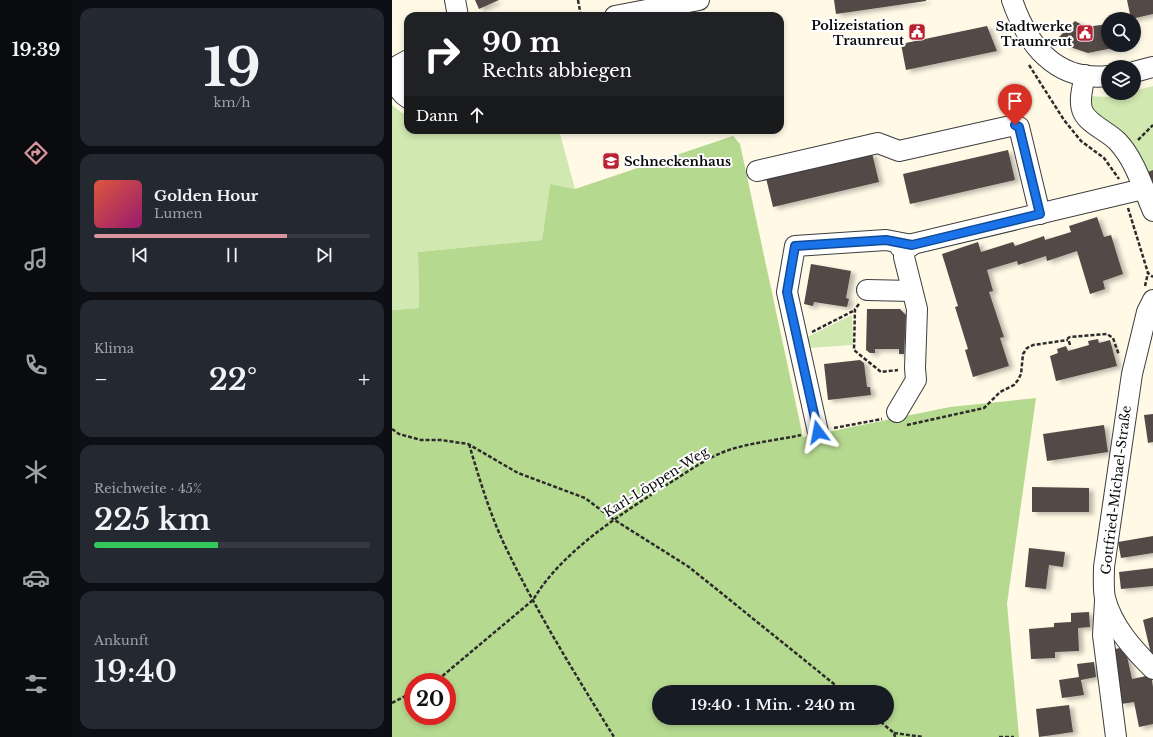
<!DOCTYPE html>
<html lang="de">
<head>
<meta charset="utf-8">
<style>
	body { margin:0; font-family:"Libre Baskerville",serif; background:#242831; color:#f1f3f6; height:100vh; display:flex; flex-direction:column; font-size:15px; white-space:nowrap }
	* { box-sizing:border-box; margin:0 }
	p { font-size:13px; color:#9ea1a6 }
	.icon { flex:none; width:22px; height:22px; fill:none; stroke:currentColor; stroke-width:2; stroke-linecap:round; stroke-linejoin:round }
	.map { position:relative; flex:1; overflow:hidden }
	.panel { display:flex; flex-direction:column; gap:8px; padding:8px; background:#0d0f14; width:320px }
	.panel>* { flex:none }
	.guide { position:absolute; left:12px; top:12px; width:380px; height:122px; border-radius:12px; box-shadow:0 2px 6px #0003; background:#202124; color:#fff; overflow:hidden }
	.tools { position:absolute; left:709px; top:12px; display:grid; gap:8px }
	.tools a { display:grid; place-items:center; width:40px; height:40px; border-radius:50%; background:#171b24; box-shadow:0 2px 6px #0003; font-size:20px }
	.speed { position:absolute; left:12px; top:673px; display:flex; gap:8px; font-size:20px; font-weight:700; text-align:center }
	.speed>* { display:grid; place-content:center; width:52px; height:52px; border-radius:50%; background:#171b24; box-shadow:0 2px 6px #0003; line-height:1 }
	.speed .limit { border:6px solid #d22; background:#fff; color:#111 }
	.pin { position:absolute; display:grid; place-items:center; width:34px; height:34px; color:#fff; margin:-41px -17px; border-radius:50% 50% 50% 0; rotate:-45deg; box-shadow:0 0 4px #0007 }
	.pin .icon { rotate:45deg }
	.me { position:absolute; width:44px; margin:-22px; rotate:347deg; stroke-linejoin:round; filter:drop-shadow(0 0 3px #0008) }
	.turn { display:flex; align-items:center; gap:14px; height:84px; padding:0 12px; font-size:18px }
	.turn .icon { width:52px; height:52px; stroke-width:2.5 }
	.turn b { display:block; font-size:28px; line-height:34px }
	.then { display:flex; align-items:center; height:38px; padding:0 12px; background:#0003; gap:8px; font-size:15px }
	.big { font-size:30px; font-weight:600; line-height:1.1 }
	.panel .card { flex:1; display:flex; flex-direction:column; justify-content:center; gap:6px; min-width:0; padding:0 14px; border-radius:12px; background:#242831 }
	.panel .dial { align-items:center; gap:0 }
	.dial b { font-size:52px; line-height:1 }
	.song { display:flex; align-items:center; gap:12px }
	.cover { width:48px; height:48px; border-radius:6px; background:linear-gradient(135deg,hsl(10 70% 55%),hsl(320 70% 35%)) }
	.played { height:4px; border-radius:2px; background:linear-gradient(90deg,#d8959e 70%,#363941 70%) }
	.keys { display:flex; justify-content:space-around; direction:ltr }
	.heat { display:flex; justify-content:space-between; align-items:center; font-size:22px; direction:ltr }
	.charge { height:6px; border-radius:3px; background:linear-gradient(90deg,#34c759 45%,#363941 0) }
	.trip { position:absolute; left:260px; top:685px; width:242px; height:40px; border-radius:20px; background:#171b24; box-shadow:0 2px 6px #0003; font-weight:600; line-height:40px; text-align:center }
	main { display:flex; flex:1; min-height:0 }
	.tab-bar { display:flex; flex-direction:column; width:72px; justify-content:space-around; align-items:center; background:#090b0e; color:#9ea1a6 }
	.tab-bar .icon { width:28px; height:28px }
	.tab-bar .on { color:#d8959e }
	.tab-bar b { font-size:18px; color:#f1f3f6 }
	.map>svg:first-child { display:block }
	.green { fill:#d1e8b1 }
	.forest { fill:#b6d990; fill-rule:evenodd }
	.building { fill:#524a46; filter:url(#shadow) }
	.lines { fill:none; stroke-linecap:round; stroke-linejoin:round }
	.minor-casing { stroke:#3d3d3d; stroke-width:22 }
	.path { stroke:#2c2c2c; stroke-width:2.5; stroke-dasharray:4 2; stroke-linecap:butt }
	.minor { stroke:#fff; stroke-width:20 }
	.route-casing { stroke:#114b97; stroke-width:10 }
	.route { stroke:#1a73e8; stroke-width:7 }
	.labels { text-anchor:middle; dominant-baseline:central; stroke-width:4; stroke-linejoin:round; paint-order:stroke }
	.poi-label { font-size:13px; font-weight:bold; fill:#0a0a0a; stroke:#fff; text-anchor:end }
	.street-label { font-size:13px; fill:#0a0a0a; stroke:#fff }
</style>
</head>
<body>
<main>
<nav class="tab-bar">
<b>19:39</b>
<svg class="icon on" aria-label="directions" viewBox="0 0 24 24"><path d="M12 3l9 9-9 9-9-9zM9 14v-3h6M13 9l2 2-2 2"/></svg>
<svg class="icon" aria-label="music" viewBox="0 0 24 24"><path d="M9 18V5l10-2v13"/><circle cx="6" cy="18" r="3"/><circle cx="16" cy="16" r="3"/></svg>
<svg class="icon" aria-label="phone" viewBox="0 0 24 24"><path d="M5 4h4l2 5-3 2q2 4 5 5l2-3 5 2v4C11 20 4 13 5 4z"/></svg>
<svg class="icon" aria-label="climate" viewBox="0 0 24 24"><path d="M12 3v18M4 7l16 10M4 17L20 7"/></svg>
<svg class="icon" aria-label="car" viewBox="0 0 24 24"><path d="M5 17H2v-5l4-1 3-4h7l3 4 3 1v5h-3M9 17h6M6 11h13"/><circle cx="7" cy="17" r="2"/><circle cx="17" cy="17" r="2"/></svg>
<svg class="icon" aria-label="filters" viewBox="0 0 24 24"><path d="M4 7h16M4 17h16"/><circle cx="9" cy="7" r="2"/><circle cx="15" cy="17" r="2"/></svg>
</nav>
<section class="panel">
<div class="card dial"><b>19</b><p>km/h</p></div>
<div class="card">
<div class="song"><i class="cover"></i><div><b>Golden Hour</b><p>Lumen</p></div></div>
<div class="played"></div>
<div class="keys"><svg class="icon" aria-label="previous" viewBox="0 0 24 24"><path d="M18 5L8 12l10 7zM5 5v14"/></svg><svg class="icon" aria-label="pause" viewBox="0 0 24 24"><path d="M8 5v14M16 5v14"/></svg><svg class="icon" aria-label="next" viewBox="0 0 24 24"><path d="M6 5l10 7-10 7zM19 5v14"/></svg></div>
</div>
<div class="card"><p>Klima</p>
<div class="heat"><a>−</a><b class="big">22°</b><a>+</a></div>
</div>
<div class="card"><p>Reichweite · 45%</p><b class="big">225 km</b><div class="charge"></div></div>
<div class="card"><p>Ankunft</p><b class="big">19:40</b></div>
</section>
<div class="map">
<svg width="761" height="737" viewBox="0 0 761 737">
	<defs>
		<filter id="shadow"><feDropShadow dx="4.5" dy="2.5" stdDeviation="2" flood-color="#0004"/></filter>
	</defs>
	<rect width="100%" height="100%" fill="#fff9e6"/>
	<g class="green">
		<polygon points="761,86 761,194 698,110 695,96 717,97 742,93 742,91"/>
		<polygon points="0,105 10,113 16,114 16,130 167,130 183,189 158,184 150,240 26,252 27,308 0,310"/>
		<polygon points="460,315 461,345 417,348 415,337"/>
	</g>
	<path class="forest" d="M341 136 348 144 411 437 558 407 644 398 615 604 627 737H0V310L27 308 26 252 150 240 158 184 183 189ZM21 682H55V716H21ZM267 692H495V718H267Z"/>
	<g class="building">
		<polygon points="83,0 107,0 87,9"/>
		<polygon points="442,0 534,0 534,1 444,14"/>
		<polygon points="735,0 761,0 761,14 739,19"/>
		<polygon points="683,21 694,27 716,24 716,45 731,46 696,53 675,46 666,38"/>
		<polygon points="595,26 605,51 514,70 509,44"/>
		<polygon points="616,150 623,180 518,204 511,174"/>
		<polygon points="480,153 487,182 381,207 374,178"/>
		<polygon points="761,170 761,185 756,172"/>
		<polygon points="705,217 712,237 719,235 731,274 711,281 713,289 698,294 685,251 655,261 654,256 626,265 625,261 595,270 601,291 597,292 612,337 608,338 617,366 581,377 573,350 576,349 563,307 566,306 550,254 586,242 589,252 621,242 623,246 652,236 653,240 679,232 677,226"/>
		<polygon points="419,264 459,271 454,298 457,299 455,307 422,302 421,306 412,304"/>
		<polygon points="475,309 508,309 514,315 512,354 507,354 507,349 483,349 483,353 478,353 474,350"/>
		<polygon points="706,339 707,343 718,340 725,366 664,381 658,356 666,353 665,349 674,346 676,351 697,345 696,341"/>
		<polygon points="468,360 472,363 475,387 478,387 479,395 436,400 432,364"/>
		<polygon points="761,414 761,442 756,443 752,415"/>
		<polygon points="712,425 716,452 655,461 651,434"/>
		<polygon points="640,487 697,488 697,512 640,512"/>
		<polygon points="761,536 761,553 729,558 726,542"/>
		<polygon points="637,548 673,552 671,567 657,565 654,589 633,587"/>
		<polygon points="761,568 761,586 729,589 727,572"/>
		<polygon points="697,612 698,627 686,628 687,651 663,652 663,658 639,659 637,629 662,627 662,623 679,622 679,613"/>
		<polygon points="761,617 761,653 759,654 751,620"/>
		<polygon points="733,647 740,679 759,675 761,687 761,724 747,727 742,702 729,704 718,650"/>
		<polygon points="702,662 704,677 689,680 692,695 670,698 667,680 687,677 685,664"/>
		<polygon points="677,705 681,732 647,737 644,709"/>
	</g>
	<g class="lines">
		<defs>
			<g id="minor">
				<polyline points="63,0 66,16"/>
				<path d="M620 0C635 44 663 82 716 76"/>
				<polyline points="223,16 307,0"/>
				<path d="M16 60 7 65C2 77 4 91 16 98"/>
				<polyline points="742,72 761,67"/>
				<path d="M693 75C691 86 686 101 691 112 697 125 716 131 726 142 743 160 751 188 761 211"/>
				<polyline points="365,171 486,143 507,151 623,125 627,127 648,214"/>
				<polyline points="508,247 751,189"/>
				<polyline points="475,290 520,291"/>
				<path d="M761 300 755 312 740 374 712 567C712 576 711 588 713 598 720 626 741 649 761 669"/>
				<polyline points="505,412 524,380 523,368 525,309 512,257 513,250 520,245"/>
				<polyline points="426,432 395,292 403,246 494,240 520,245"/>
				<polyline points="713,601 711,635 724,737"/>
			</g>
		</defs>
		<use href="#minor" class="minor-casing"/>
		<g class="path">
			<polyline points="186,0 189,16"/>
			<polyline points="637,65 672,120 689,141 712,158 727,179"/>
			<polyline points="746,140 761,125"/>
			<polyline points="736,208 756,273 761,277"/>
			<polyline points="753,286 756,273"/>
			<polyline points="467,304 463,309 462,350 489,372 506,370"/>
			<polyline points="420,332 463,310"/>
			<polyline points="678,345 676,338 678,337 715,334 721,338 727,355"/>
			<polyline points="515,425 592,408 608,392 622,385 626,380 629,374 631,354 635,348 641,345 676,340"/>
			<polyline points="442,428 490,419"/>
			<polyline points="0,429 7,434 29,440 49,440 76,444 126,473 193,498 221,519 297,567 452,692"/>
			<path d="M77 444C88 481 99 518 116 552 147 616 185 677 222 737"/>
			<path d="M40 682 48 678 141 600C170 551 229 514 276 484 297 471 317 456 340 449 363 442 387 440 409 435"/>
			<polyline points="0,703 21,692"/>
			<polyline points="484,718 502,733 503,737"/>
			<polyline points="502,733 531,737"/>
			<polyline points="607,737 622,737"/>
		</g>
		<use href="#minor" class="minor"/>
	</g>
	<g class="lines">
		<defs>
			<polyline id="route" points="426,432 395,292 403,246 494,240 520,245 648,214 627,127 623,125"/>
		</defs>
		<use href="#route" class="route-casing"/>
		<use href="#route" class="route"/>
	</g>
	<defs>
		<symbol id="civic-square" viewBox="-11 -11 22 22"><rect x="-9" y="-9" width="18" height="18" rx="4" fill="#b92233" stroke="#fff"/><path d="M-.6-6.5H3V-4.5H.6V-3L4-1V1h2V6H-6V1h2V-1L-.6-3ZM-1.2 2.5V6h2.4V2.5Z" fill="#fff"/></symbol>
		<symbol id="school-square" viewBox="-11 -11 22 22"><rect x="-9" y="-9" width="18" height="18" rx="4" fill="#b92233" stroke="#fff"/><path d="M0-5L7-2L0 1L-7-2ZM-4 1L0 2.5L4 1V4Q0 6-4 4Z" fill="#fff"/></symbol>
	</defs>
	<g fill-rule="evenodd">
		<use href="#civic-square" x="515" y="22" width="20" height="20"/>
		<use href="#civic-square" x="683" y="23" width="20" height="20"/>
		<use href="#school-square" x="209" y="151" width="20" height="20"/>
	</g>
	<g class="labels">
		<g class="poi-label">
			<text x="512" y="25">Polizeistation<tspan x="512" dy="15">Traunreut</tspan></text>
			<text x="680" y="26">Stadtwerke<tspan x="680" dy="15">Traunreut</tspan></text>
			<text x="232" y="161" text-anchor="start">Schneckenhaus</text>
		</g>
		<g class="street-label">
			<text transform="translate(264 482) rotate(-32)">Karl-Löppen-Weg</text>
			<text transform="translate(724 490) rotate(-83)">Gottfried-Michael-Straße</text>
		</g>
	</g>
</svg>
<div class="tools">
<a><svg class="icon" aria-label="search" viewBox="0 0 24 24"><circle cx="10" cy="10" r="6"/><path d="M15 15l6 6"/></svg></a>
<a><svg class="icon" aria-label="layers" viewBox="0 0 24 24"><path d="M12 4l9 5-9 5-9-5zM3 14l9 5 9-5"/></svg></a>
</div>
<div class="speed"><div class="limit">20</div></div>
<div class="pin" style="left:623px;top:125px;background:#d93025"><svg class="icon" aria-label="arrive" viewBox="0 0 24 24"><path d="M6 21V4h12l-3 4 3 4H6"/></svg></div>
<svg class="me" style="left:426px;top:432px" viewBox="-20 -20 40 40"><path d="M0-17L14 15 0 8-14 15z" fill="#1a73e8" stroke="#fff" stroke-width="4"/></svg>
<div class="trip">19:40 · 1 Min. · 240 m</div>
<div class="guide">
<div class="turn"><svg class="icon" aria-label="right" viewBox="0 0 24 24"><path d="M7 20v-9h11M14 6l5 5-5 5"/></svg><div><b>90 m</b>Rechts abbiegen</div></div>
<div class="then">Dann<svg class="icon" aria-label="ahead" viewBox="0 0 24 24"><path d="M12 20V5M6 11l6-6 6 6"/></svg></div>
</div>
</div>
</main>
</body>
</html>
